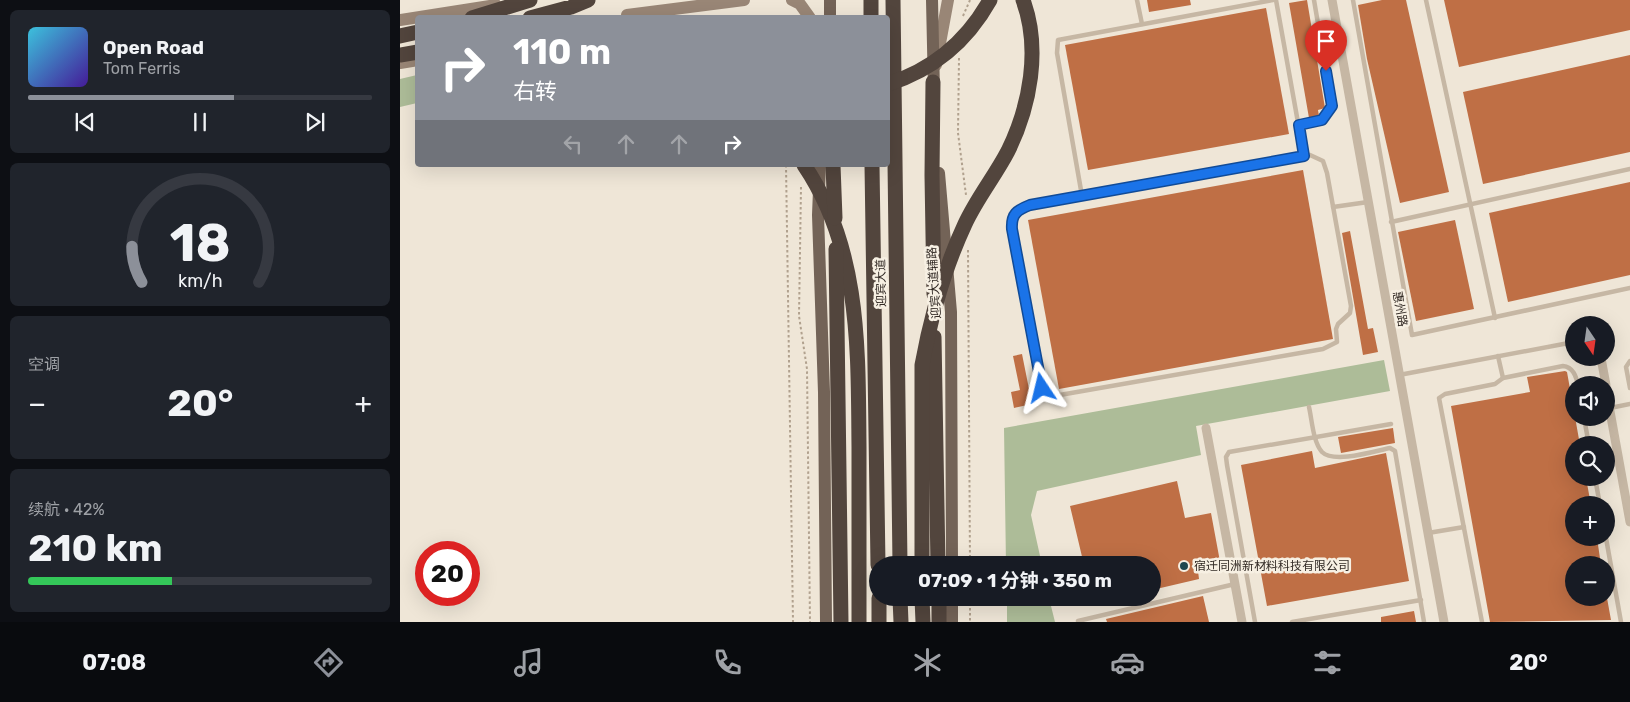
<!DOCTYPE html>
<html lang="zh">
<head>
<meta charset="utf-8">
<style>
	body { margin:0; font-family:Rubik,"Noto Sans SC",sans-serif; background:#20242c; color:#f1f3f6; height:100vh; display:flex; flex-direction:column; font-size:19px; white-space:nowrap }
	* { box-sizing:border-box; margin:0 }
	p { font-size:16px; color:#9ea1a6 }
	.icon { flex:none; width:28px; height:28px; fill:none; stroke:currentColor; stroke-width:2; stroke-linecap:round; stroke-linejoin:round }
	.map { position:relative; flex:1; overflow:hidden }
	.side { display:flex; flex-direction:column; gap:10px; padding:10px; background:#0d0f14; width:400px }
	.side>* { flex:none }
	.top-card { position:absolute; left:15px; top:15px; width:475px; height:152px; border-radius:5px; box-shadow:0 5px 20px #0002; background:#8c9099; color:#fff; overflow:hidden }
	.needle { width:32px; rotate:167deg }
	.tools { position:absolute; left:1165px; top:316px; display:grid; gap:10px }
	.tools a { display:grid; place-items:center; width:50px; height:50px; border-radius:50%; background:#171b24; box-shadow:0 5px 20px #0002; font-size:25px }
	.speed { position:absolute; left:15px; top:541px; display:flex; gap:10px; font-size:25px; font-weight:700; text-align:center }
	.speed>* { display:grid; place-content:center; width:65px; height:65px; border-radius:50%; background:#171b24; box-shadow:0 5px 20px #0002; line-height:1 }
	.speed .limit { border:8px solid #d22; background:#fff; color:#111 }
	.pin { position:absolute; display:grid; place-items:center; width:42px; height:42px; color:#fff; margin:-51px -21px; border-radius:50% 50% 50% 0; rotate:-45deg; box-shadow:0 0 5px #0007 }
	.pin .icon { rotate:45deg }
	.me { position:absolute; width:55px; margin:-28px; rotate:350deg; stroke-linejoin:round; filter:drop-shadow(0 0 4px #0008) }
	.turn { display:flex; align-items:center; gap:18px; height:105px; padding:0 15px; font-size:22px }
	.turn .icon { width:65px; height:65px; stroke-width:2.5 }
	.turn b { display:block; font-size:35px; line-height:42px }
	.lanes { display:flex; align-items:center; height:48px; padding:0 15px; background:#0003; justify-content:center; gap:25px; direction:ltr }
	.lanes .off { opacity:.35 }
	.big { font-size:38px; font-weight:700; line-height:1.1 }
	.side .widget { flex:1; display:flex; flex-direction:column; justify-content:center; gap:8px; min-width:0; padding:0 18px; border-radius:8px; background:#20242c }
	.side .dial { align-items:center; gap:0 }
	.dial svg { height:130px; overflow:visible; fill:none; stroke:#363941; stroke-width:7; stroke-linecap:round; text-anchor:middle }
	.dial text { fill:#f1f3f6; stroke:none }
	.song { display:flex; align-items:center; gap:15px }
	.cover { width:60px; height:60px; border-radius:8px; background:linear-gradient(135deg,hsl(190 70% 55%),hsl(260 70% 35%)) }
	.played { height:5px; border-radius:2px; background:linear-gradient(90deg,#8c9099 60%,#363941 60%) }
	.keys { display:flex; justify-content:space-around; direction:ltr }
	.heat { display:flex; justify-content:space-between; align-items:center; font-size:28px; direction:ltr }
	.charge { height:8px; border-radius:4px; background:linear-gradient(90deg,#34c759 42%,#363941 0) }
	.trip { position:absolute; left:469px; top:556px; width:292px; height:50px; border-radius:25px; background:#171b24; box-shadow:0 5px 20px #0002; font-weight:700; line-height:50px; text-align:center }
	.tab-bar { display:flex; height:80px; justify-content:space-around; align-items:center; background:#090b0e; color:#9ea1a6 }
	.tab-bar .icon { width:35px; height:35px }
	.tab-bar .current { color:#8c9099 }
	.tab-bar b { font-size:22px; color:#f1f3f6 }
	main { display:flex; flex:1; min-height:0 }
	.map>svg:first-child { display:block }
	.green { fill:#adbc98 }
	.building { fill:#bf6f45 }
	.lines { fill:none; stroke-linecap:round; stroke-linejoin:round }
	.path { stroke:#b1a18e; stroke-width:2; stroke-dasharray:2.5 2.5; stroke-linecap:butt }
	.lane { stroke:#c6b7a4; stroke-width:4.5 }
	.street { stroke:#c6b7a4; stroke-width:9 }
	.secondary { stroke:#998676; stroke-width:12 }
	.primary { stroke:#736357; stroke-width:12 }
	.highway { stroke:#52453d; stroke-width:15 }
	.route-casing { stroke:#114b97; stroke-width:12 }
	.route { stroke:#1a73e8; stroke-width:9 }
	.poi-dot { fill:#1e4850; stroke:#f7f0e3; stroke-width:2 }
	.labels { text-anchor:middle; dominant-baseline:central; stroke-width:5; stroke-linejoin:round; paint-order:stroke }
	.street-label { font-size:12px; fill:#322a25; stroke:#f7f0e3 }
	.poi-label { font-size:12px; fill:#322a25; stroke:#f7f0e3; text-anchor:start }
</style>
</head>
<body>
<main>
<section class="side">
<div class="widget">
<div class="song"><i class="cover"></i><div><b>Open Road</b><p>Tom Ferris</p></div></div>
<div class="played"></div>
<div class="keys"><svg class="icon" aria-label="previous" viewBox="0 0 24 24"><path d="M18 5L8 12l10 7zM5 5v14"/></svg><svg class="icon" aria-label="pause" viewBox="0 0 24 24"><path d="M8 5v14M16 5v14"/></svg><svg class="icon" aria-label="next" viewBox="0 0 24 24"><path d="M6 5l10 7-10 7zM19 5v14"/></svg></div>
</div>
<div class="widget dial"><svg viewBox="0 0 100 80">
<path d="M14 69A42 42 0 1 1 86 69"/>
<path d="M14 69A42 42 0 0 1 8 47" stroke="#8c9099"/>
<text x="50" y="56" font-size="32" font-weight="700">18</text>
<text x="50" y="72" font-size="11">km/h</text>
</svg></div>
<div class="widget"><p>空调</p>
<div class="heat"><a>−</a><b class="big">20°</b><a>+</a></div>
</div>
<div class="widget"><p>续航 · 42%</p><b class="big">210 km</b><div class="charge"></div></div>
</section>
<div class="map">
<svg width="1230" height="622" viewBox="0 0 1230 622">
	<rect width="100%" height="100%" fill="#efe6d7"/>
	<g class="green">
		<polygon points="17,75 17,103 0,107 0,79"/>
		<polygon points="984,360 990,391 796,426 801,455 637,491 631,515 642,565 606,565 604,428"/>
		<polygon points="607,598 649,598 655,622 607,622"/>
	</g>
	<g class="building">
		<polygon points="747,0 790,0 791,5 749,12"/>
		<polygon points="907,0 925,108 918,110 919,116 909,118 889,3"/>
		<polygon points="982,0 1006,0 1049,192 1000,203 967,59 958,5"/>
		<polygon points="1044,0 1230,0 1230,30 1059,67"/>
		<polygon points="866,8 889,134 688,170 665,45"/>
		<polygon points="1230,55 1230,152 1083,184 1063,92"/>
		<polygon points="903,170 933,339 659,389 628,220"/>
		<polygon points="1230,182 1230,275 1108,302 1089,213"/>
		<polygon points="1055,220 1074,309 1016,321 998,232"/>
		<polygon points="950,231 968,329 973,328 978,352 963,355 942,233"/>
		<polygon points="622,354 632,404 614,408 611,392 620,390 613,356"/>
		<polygon points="1165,371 1167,372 1180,445 1174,445 1174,478 1186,478 1191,505 1174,505 1174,538 1197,538 1201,565 1174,565 1174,598 1207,598 1211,620 1090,622 1051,406 1130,392 1127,377"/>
		<polygon points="993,428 995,443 941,453 938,437"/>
		<polygon points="912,451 915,468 986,453 1009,581 867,606 841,465"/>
		<polygon points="777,481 785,518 811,513 821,567 798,571 799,579 752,590 752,565 684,565 670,506"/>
		<polygon points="803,596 809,622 707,622 706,619"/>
		<polygon points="1014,611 1016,622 981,622 981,617"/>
	</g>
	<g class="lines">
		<g class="path">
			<polyline points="563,16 570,0"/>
			<polyline points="559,58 558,133 566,195"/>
			<polyline points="386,165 393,622"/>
			<polyline points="401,187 399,316 407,369 410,622"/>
			<polyline points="568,250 570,565"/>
			<polyline points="570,598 570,622"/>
		</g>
		<g class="lane">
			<polyline points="737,0 742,24"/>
			<polyline points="876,0 904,156"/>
			<polyline points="953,0 1012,335 1230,288"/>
			<polyline points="1026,0 1095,318"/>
			<polyline points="899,125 922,119 932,106 914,0"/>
			<path d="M910 155 923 161 927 173 951 306 950 313 938 324 936 329 937 342 923 349 654 396 648 395 642 388 613 229C611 214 617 210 630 205Z"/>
			<polyline points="682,196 657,53 658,40 873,0"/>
			<polyline points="933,207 968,202"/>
			<polyline points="991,222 1230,169"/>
			<polyline points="1098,356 1103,378"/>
			<polyline points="1230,361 1226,367 1230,388"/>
			<polyline points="999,375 1174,342"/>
			<path d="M909 407C912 420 913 442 922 452 934 464 975 451 990 448L995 451 1024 622"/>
			<polyline points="1210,408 1230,404"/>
			<polyline points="1184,418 1189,445"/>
			<polyline points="1195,478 1200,505"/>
			<polyline points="1028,533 1064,527"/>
			<polyline points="1206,538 1221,622"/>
			<polyline points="678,621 835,584"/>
			<polyline points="855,622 827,465 826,457 829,452 991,424"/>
			<polyline points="892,622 1021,600"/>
			<path d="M1082 622 1039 398 1045 394 1095 384 1103 378 1163 366C1173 367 1176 376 1178 385"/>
		</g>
		<g class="street">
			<polyline points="932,0 1044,622"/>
			<polyline points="1201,358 1206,385"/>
			<polyline points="1206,389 1230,522"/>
			<polyline points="806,428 842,622"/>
		</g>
		<g class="secondary">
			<polyline points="392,0 400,4 410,18"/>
			<polyline points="227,15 344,0"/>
			<polyline points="0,20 96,5"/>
			<polyline points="0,63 18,60"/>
			<polyline points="536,65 548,0"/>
		</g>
		<g class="primary">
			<polyline points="430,0 430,18"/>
			<polyline points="532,0 534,91"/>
			<polyline points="420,165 418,215 424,392 426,622"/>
			<polyline points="539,173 551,312 552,565"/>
			<polyline points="552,598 552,622"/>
		</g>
		<g class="highway">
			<polyline points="471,0 471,18"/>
			<polyline points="493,0 500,565"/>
			<polyline points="72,18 130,0"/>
			<polyline points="130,18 171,7 188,0"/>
			<polyline points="0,36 18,32"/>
			<polyline points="0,55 18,52"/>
			<polyline points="533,82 532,175 534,294"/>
			<path d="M488 84C532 70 567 41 590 0"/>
			<path d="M404 165C461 249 458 350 459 447 459 505 459 564 459 622"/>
			<polyline points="433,165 435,218"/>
			<polyline points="472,165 478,565"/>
			<polyline points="436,249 441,622"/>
			<polyline points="534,337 538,565"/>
			<path d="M522 565V365C531 316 544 269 565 224 577 198 595 176 608 151 630 106 641 49 623 0"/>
			<polyline points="479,598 479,622"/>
			<polyline points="500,598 501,622"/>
			<polyline points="522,598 523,622"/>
			<polyline points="539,598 539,622"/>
		</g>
	</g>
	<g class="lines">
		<defs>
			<path id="route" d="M642 388 612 229C611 214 617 210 630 205L904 156 899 125 922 120 932 106 926 71"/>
		</defs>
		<use href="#route" class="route-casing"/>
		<use href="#route" class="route"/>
	</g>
	<circle class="poi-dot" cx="784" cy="566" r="5"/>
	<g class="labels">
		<g class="street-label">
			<text transform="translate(481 283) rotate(-91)">迎宾大道</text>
			<text transform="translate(534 283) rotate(-94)">迎宾大道辅路</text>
			<text transform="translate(1000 309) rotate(80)">惠州路</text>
		</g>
		<g class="poi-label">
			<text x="794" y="566">宿迁同洲新材料科技有限公司</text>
		</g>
	</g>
</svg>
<div class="tools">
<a><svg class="needle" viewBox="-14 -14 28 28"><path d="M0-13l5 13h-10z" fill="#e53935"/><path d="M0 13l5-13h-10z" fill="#9ea1a6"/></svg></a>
<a><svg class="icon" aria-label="sound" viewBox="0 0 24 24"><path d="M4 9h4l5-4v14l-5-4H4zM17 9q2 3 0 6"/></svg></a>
<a><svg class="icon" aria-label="search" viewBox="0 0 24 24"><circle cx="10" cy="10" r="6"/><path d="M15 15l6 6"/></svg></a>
<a>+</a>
<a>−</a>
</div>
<div class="speed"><div class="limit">20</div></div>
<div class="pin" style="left:926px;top:71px;background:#d93025"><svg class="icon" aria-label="arrive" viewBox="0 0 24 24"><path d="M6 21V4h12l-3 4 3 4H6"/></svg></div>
<svg class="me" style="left:642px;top:388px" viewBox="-20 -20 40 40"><path d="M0-17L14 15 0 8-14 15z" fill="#1a73e8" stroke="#fff" stroke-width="4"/></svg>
<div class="trip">07:09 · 1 分钟 · 350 m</div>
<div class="top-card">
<div class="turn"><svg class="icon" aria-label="right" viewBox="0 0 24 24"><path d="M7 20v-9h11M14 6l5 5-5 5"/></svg><div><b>110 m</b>右转</div></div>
<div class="lanes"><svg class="icon off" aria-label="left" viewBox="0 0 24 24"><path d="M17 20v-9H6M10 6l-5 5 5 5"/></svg><svg class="icon off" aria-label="ahead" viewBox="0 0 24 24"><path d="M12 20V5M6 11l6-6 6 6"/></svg><svg class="icon off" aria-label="ahead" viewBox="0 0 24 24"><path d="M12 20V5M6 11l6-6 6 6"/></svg><svg class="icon" aria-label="right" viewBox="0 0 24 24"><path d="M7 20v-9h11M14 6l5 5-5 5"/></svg></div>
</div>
</div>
</main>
<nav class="tab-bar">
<b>07:08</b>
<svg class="icon current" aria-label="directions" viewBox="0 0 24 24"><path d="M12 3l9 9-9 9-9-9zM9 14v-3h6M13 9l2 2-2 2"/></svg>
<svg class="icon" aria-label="music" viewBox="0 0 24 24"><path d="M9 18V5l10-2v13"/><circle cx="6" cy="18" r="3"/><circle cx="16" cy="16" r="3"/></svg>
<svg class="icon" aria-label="phone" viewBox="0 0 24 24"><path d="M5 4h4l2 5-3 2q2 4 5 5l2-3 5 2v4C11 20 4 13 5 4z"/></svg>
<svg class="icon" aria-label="climate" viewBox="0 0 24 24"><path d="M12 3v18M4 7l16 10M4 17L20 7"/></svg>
<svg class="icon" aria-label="car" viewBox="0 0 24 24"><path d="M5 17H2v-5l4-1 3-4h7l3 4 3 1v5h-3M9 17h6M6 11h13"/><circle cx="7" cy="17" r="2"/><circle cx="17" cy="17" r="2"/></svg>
<svg class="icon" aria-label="filters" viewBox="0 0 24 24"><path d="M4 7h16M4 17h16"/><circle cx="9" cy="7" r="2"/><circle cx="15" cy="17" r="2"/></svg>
<b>20°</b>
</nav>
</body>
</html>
